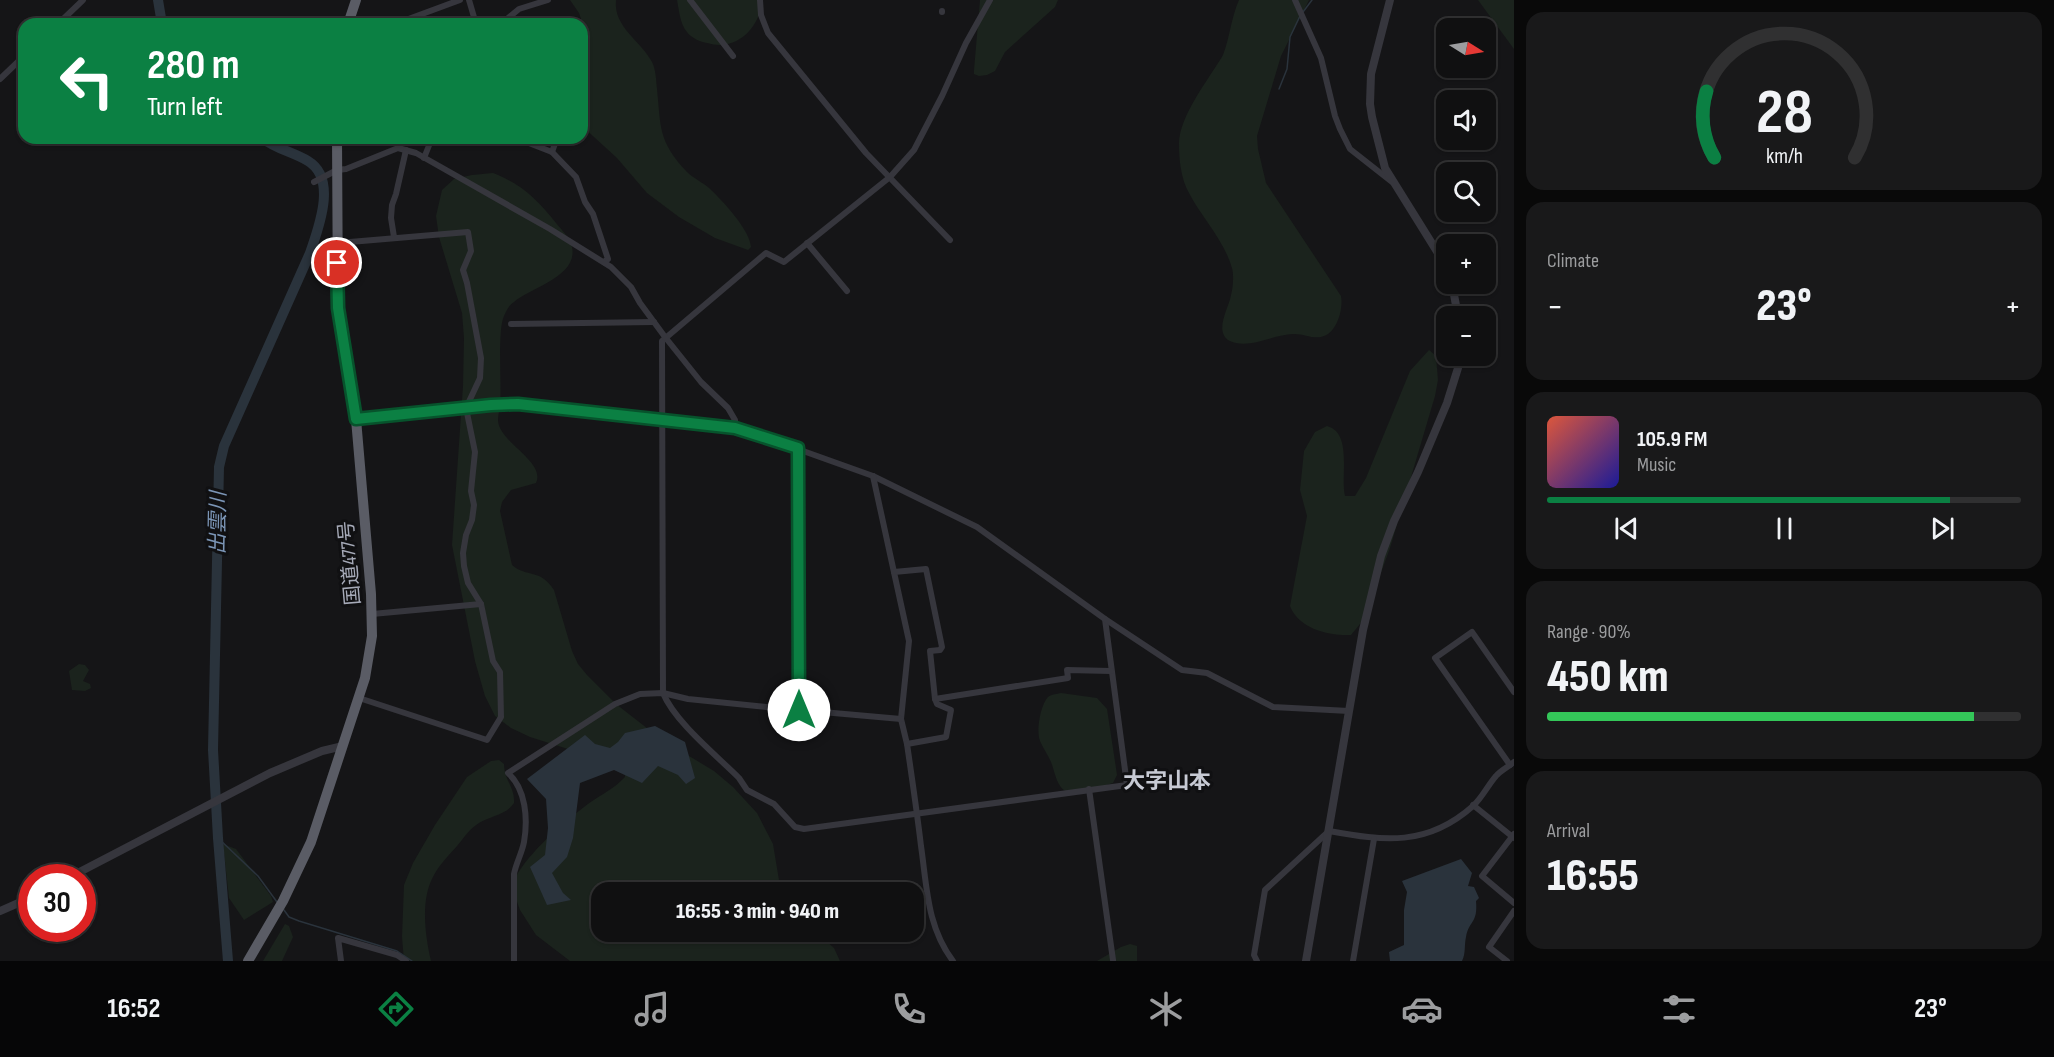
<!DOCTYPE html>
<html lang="en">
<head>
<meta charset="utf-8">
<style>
	body { margin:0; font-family:"Sofia Sans Condensed","Noto Sans JP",sans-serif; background:#19191a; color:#f1f3f6; height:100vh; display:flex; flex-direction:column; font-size:22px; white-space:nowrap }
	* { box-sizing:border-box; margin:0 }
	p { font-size:20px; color:#9c9d9f }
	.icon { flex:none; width:33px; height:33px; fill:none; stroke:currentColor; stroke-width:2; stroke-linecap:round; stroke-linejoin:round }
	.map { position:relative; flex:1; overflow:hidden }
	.sheet { display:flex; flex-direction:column; gap:12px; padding:12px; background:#090909; width:540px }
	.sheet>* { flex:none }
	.guide { position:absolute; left:18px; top:18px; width:570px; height:126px; border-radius:18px; box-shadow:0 2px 4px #0004,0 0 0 2px #303031; background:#0b8043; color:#fff; overflow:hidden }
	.needle { width:39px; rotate:101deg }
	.controls { position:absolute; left:1436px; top:18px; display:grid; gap:12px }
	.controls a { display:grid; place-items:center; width:60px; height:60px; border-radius:12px; background:#101011; box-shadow:0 2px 4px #0004,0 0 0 2px #303031; font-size:30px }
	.speed { position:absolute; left:18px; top:864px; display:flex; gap:12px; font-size:30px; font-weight:700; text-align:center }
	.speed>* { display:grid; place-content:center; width:78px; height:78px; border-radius:50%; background:#101011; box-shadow:0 2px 4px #0004,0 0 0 2px #303031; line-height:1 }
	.speed .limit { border:9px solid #d22; background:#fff; color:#111 }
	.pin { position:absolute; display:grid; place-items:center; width:51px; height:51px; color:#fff; margin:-26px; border:3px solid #fff; border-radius:50%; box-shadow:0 2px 6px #0007 }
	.me { position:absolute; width:66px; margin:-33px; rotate:0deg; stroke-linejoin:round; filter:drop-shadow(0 0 4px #0008) }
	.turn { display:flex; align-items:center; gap:21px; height:126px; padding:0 30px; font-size:27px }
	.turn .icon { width:78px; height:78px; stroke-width:2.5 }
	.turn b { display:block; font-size:42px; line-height:51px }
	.big { font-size:45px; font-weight:800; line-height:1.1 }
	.sheet .card { flex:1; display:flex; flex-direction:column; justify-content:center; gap:9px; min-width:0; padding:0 21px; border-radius:18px; background:#19191a }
	.sheet .dial { align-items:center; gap:0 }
	.dial svg { height:156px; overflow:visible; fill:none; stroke:#303031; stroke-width:7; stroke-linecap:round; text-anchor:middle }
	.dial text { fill:#f1f3f6; stroke:none }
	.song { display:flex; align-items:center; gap:18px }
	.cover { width:72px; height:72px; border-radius:9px; background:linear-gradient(135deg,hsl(10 70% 55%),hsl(240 70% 35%)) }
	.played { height:6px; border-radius:3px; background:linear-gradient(90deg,#0b8043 85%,#303031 85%) }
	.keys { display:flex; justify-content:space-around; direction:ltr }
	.heat { display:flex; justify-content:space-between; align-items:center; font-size:33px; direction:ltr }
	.charge { height:9px; border-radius:4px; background:linear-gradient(90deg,#34c759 90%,#303031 0) }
	.trip { position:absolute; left:591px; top:882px; width:333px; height:60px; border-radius:18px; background:#101011; box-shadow:0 2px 4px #0004,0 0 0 2px #303031; font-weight:800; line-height:60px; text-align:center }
	.tab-bar { display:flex; height:96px; justify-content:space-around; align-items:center; background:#060607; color:#9c9d9f }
	.tab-bar .icon { width:42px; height:42px }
	.tab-bar .active { color:#0b8043 }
	.tab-bar b { font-size:27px; color:#f1f3f6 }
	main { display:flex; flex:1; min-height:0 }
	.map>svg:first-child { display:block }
	.green { fill:#1b231d }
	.water { fill:#2a333c }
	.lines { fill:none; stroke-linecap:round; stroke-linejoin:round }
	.stream { stroke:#2a333c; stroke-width:1.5 }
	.river { stroke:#2a333c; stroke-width:10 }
	.minor { stroke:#36363d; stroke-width:6 }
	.tertiary { stroke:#36363d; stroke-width:8 }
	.trunk { stroke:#5a5c65; stroke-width:10 }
	.route-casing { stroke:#07532c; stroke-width:15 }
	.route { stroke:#0b8043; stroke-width:10 }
	.labels { text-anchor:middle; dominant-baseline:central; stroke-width:6; stroke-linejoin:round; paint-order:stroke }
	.street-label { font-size:20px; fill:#a6aab8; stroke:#101012 }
	.water-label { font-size:21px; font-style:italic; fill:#7b95b6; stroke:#101012 }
	.quarter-label { font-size:22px; font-weight:bold; fill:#c7cad4; stroke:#101012 }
</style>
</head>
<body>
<main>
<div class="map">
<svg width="1514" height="961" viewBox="0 0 1514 961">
	<rect width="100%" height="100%" fill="#151517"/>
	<g class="green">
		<path d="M570 0H616C613 27 641 41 652 62 656 70 656 80 657 89 661 128 658 141 687 172 693 178 702 182 709 188 722 200 750 230 751 247L748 250 715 238 679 217 647 193 617 158 582 126V96L590 66V45L579 13Z"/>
		<path d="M677 0H763C759 28 737 52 707 43 701 42 691 38 687 32 680 24 679 10 677 0Z"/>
		<polygon points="980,0 1058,0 1055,7 1005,52 995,71 987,75 979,76 974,74 974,70"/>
		<path d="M1239 0H1309L1281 56 1257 136 1258 149 1266 183 1341 296C1343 307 1339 326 1328 334 1316 342 1305 333 1293 334 1275 334 1248 350 1230 341 1213 332 1229 308 1231 295 1233 288 1234 275 1232 268 1224 240 1202 218 1189 193 1181 179 1179 160 1179 144 1179 116 1209 79 1223 55 1230 37 1231 18 1239 0Z"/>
		<polygon points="1478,0 1514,0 1514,49"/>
		<path d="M493 173C521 184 537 199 556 223 560 228 567 235 570 241 585 275 531 287 514 302 509 305 506 311 504 316 497 331 502 386 500 407 499 411 498 416 498 421 500 443 546 462 536 483L511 490 502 502 500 511 512 565C527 578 540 568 554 590L572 651 578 664 587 675 616 704 661 739 714 771 733 787 757 813 773 844 781 892H602V932H816L834 948 840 961H570L536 935 520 910 511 885C526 855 557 828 584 807 598 796 613 790 625 777V767L530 737 511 728 495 716 485 696 475 661 452 545 463 386 464 338 462 313 439 237 436 216 442 190 454 179 472 175Z"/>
		<path d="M1429 350 1436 356 1438 380 1435 396 1390 548 1364 619 1351 635C1329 636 1299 629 1290 606L1307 516 1300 490 1304 451 1315 432 1327 426C1353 433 1340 477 1345 496H1355L1366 478 1410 371Z"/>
		<polygon points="79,664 85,665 89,670 83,681 90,684 91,688 85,691 72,690 69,671"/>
		<path d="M1061 693 1097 698 1107 709 1116 768 1117 775 1113 783C1099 787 1083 797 1068 792 1057 789 1055 772 1051 762 1048 755 1043 748 1040 741 1036 731 1040 706 1048 697 1052 694 1057 694 1061 693Z"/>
		<path d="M499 760 504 764C504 780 515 787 514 803 506 815 490 816 479 823 469 829 464 838 457 846 448 856 440 864 434 875 420 899 425 935 431 961H404L402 937 404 885 413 863 435 825 467 777 491 761Z"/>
		<polygon points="223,844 236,849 271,896 273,902 244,920 229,898"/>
		<polygon points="285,924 289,926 293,937 282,961 263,961"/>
		<polygon points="1130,944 1137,946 1137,961 1097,961 1121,947"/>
	</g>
	<g class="water">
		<polygon points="655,726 685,742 695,778 686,784 678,775 658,766 642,783 614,770 580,783 573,838 567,857 552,873 563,893 571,900 547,905 530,867 545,855 548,828 546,799 527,779 585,735 595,744 610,748 618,742 625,733"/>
		<path d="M1461 859 1472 873 1468 886 1474 887 1479 898 1476 901C1478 924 1469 920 1466 937 1464 946 1466 953 1462 961H1390L1389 952 1404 945V910L1407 892 1402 881Z"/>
	</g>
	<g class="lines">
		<g class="stream">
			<polyline points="1303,12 1312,0"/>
			<polyline points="1279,89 1287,69 1290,37 1300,16"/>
			<polyline points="218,838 258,876 277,902"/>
			<polyline points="284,910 289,917 299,921 397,951 412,961"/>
		</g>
		<g class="river">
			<polyline points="158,0 162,24"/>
			<path d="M228 961 218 838 213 750 219 467 224 446 310 253C318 229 338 179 308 161 293 152 276 149 262 138"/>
		</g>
		<g class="minor">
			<polyline points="469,0 476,24"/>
			<polyline points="690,0 733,56"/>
			<polyline points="760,0 761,15 768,33 866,153 950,240"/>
			<path d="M990 0 966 43 942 96 914 150 890 177 784 262 766 253 662 341 663 693C675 722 716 755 739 778L747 790 774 804 795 827 804 829 1127 785 1105 619"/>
			<polyline points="1295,0 1321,58 1335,116 1340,129 1350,149 1392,182"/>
			<polyline points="942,11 942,12"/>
			<polyline points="58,24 83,0"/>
			<polyline points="395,24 460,0"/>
			<polyline points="501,24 519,9 548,0"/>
			<polyline points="0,79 24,56"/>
			<polyline points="516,138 552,152 576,177 585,202 593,214 608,259 604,262"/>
			<polyline points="552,152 557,138"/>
			<polyline points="424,158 432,138"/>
			<polyline points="314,182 337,170 346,169 398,148 416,153 550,229 611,267 631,287 640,303 665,337 701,382 728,408 735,420 735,428 764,437 873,476 977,527 1105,619 1182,670 1207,673 1273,707 1349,711"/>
			<polyline points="394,237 391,218 392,205 396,194 406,150"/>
			<polyline points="338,243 468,232 471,251 463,270 467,283 481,358 480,378 466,408 475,452 471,491 474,505 472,520 466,535 463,553 464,566 468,583 481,604 493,661 500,672 501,717 487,740 359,698"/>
			<polyline points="807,243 847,291"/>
			<polyline points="511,324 654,322"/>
			<polyline points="356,419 491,405 517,404 735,428"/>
			<polyline points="798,448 799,710"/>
			<path d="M873 476 909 641 901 719 907 744C912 778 917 812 921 846 927 887 927 927 953 961"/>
			<polyline points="894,572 926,569 942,647 940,650 930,651 935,699 937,704 951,710 946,737 907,744"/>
			<polyline points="372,614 481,604"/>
			<polyline points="935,699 1068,678 1067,670 1111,671"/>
			<polyline points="1510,765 1435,658 1472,632 1514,692"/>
			<polyline points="1089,789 1113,960"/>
			<polyline points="1473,805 1514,838"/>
			<polyline points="1514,834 1482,876 1514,903"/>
			<polyline points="341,961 338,938 397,955 406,961"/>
			<path d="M514 961V874C516 863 522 853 524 842 528 819 526 789 508 773L615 704 640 694 663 693 688 699 766 707 901 719"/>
			<path d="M1257 961 1254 955 1265 890 1329 831C1384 841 1427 847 1473 806 1482 798 1488 785 1496 776 1500 771 1508 767 1514 762"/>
			<polyline points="1353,961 1374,839"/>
			<polyline points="1507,961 1489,947 1514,911"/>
		</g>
		<g class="tertiary">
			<polyline points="1390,0 1371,74 1370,104 1372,117 1385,168 1446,266"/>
			<polyline points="1452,284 1458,316"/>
			<polyline points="68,878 270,773 322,751 343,746"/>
			<polyline points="0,911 32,897"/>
			<polyline points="1306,961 1363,630 1381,556 1394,521 1418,472 1447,403 1458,368 1459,356"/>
		</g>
		<g class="trunk">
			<polyline points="348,24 356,0"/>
			<polyline points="248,961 283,901 311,842 365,678 372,636 371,594 356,419 338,308 337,138"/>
		</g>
	</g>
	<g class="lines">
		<defs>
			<polyline id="route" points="337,263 338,308 356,419 491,405 518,404 735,428 798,448 799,710"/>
		</defs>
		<use href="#route" class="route-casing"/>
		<use href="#route" class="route"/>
	</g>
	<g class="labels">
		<g class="street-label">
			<text transform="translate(350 563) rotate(-95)">国道477号</text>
		</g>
		<g class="water-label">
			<text transform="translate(218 523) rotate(-89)">出雲川</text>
		</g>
		<g class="quarter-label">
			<text x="1167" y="781">大字山本</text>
		</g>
	</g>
</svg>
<div class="controls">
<a><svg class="needle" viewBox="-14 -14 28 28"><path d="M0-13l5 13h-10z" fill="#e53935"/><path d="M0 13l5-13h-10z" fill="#9c9d9f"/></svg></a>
<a><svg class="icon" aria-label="sound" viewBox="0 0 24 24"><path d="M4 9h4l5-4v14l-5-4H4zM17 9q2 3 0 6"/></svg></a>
<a><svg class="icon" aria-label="search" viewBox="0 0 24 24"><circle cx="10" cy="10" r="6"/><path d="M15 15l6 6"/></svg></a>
<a>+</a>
<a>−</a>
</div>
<div class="speed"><div class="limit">30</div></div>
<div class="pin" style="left:337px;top:263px;background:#d93025"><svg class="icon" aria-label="arrive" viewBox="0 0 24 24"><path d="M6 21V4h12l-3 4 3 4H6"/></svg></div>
<svg class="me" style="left:799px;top:710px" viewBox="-20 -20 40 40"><circle r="19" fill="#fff"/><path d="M0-13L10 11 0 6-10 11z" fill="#0b8043"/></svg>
<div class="trip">16:55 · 3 min · 940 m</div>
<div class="guide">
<div class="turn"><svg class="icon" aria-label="left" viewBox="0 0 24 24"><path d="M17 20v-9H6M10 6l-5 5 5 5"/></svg><div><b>280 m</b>Turn left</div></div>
</div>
</div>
<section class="sheet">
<div class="card dial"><svg viewBox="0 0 100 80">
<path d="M14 69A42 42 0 1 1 86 69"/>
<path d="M14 69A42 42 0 0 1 10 35" stroke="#0b8043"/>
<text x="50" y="56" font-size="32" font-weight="700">28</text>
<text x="50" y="72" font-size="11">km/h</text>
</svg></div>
<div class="card"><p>Climate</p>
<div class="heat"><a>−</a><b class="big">23°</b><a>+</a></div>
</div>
<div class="card">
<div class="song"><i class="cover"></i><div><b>105.9 FM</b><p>Music</p></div></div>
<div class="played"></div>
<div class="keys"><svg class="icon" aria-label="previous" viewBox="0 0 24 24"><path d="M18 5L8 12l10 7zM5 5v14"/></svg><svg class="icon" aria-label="pause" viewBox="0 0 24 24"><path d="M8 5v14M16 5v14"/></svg><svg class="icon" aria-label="next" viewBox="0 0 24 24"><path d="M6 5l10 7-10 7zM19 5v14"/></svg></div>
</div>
<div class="card"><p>Range · 90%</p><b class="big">450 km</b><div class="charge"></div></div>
<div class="card"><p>Arrival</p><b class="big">16:55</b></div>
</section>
</main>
<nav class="tab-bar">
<b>16:52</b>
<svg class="icon active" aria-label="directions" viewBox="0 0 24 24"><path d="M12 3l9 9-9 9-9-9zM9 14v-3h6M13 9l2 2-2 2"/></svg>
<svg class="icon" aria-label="music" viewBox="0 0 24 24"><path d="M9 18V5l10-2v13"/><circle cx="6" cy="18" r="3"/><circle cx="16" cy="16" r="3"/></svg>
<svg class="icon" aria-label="phone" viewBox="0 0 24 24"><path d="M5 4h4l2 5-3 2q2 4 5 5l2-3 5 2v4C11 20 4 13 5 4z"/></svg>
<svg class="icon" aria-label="climate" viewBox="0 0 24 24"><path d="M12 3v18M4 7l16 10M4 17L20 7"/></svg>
<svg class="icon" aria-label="car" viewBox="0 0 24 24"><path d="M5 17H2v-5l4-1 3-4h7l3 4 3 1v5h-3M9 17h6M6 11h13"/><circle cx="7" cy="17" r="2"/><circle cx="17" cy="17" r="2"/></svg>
<svg class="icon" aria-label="filters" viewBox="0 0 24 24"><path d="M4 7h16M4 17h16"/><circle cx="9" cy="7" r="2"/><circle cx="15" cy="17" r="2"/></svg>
<b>23°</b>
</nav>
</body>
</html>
